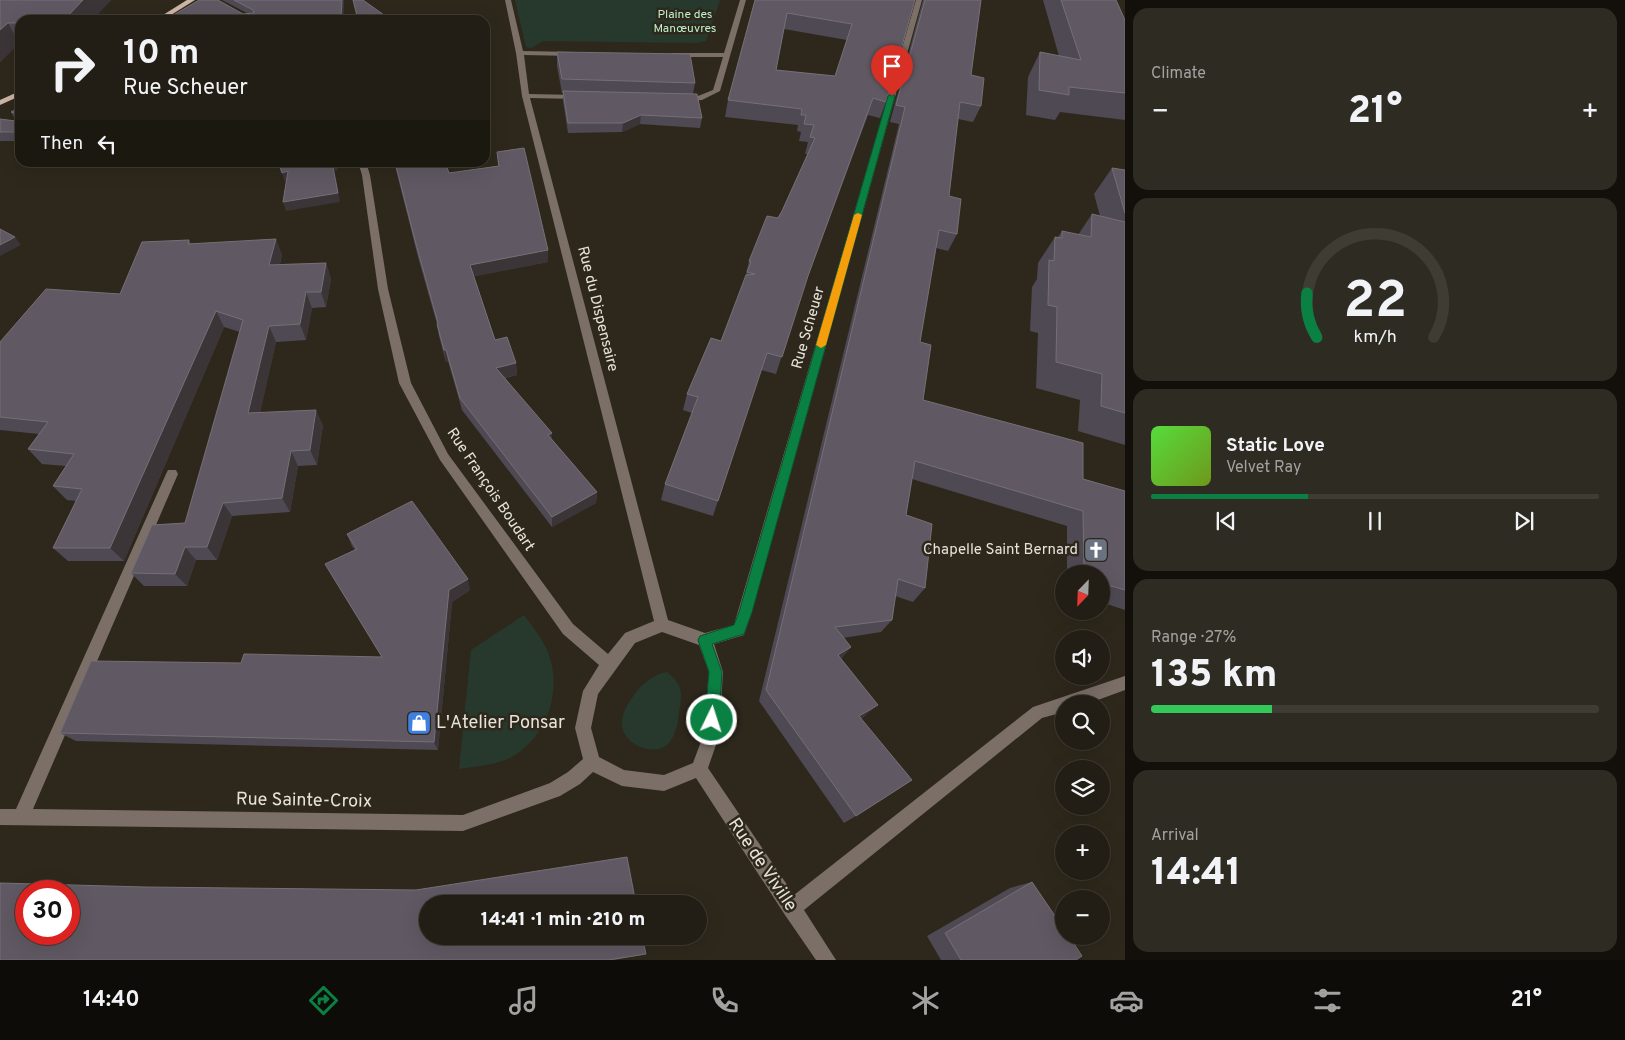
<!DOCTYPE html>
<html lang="en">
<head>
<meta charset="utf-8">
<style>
	body { margin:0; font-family:Overpass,sans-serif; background:#2e2b22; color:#f1f3f6; height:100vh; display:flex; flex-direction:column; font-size:19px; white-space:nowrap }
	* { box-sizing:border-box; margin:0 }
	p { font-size:16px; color:#a2a2a0 }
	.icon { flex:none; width:28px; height:28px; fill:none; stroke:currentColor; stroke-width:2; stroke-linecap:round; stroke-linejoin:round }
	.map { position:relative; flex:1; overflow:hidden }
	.details { display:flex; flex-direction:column; gap:8px; padding:8px; background:#13100c; width:500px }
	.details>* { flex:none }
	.hud { position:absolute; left:15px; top:15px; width:475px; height:152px; border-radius:15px; box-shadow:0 5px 20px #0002,0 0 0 1px #3f3c34; background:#221e15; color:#f1f3f6; overflow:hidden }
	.needle { width:32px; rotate:203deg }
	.controls { position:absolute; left:1055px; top:565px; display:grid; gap:10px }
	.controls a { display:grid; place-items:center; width:55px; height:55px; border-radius:50%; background:#221e15; box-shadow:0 5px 20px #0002,0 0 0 1px #3f3c34; font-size:25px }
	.speed { position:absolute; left:15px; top:880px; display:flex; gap:10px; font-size:25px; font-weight:700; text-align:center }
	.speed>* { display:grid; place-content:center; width:65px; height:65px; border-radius:50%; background:#221e15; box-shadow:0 5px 20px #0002,0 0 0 1px #3f3c34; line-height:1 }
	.speed .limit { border:8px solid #d22; background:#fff; color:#111 }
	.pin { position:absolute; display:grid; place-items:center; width:42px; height:42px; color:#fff; margin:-51px -21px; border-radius:50% 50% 50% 0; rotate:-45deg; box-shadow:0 0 5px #0007 }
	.pin .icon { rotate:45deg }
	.me { position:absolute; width:55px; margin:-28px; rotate:4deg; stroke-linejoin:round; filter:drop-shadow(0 0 4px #0008) }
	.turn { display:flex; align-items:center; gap:18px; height:105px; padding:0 25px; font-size:22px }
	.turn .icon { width:65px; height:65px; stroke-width:2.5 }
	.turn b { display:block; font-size:35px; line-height:42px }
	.then { display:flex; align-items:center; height:48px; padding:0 25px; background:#0003; gap:10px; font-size:19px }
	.big { font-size:38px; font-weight:800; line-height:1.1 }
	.details .card { flex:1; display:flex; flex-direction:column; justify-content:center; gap:8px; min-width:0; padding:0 18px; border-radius:15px; background:#2e2b22 }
	.details .dial { align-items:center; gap:0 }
	.dial svg { height:130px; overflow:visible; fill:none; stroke:#3f3c34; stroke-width:7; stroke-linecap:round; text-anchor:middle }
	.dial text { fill:#f1f3f6; stroke:none }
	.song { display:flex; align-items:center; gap:15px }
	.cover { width:60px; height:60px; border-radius:8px; background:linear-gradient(135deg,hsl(110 70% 55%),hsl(80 70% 35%)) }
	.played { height:5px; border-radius:2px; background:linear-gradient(90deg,#0b8043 35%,#3f3c34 35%) }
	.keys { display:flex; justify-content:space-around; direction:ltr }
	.heat { display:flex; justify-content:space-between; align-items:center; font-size:28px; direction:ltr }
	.charge { height:8px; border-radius:4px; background:linear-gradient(90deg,#34c759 27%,#3f3c34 0) }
	.trip { position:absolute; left:419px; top:895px; width:288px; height:50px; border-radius:25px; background:#221e15; box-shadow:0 5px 20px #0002,0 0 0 1px #3f3c34; font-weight:800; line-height:50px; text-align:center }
	.tab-bar { display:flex; height:80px; justify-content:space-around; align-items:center; background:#0e0c08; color:#a2a2a0 }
	.tab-bar .icon { width:35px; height:35px }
	.tab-bar .selected { color:#0b8043 }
	.tab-bar b { font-size:22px; color:#f1f3f6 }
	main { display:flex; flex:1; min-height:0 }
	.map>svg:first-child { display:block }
	.green { fill:#27392d }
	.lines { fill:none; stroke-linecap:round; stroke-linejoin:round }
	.minor { fill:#7b6f68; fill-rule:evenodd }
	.major { fill:#cdb5a6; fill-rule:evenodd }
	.wall { fill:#4f4954; fill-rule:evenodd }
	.shaded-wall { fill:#3b3538 }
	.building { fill:#605963; stroke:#756f76; fill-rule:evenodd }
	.route { fill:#0b8043; stroke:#07532c }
	.slow { fill:#f59e0b }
	.labels { text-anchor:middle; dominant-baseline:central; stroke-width:5; stroke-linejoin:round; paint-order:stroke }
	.far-park-label { font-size:12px; fill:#bdf0cd; stroke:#2e281c }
	.street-label { font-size:15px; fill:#e7e3db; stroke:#2e281c }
	.poi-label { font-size:15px; fill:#e7e3db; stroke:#2e281c; text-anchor:end }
	.near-poi-label { font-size:18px; fill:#e7e3db; stroke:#2e281c; text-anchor:start }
	.near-street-label { font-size:18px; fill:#e7e3db; stroke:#2e281c }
</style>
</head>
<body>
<main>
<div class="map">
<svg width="1125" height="960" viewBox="0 0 1125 960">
	<rect width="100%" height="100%" fill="#2e281c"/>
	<g class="green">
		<polygon points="515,0 720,0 706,41 696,43 543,41 531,48 526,47"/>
		<path d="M524 615C532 626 541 637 547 650 563 687 549 734 515 755 499 765 478 766 459 769L471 650Z"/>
		<path d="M667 672C682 684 683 693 679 712 678 722 676 736 668 744 653 758 621 743 622 723 622 712 628 704 634 695 642 684 654 674 667 672Z"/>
	</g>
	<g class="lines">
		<g class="minor">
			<path d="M505 0H511L523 51 573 52 577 54 573 56 524 55 529 94 578 95 582 97 578 99 530 98 668 620 705 633 734 625 916 0H922L752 612 744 635 714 644 723 672 719 736 708 768 794 895 1033 707 1125 676V690L1087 704H1064V712L1042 718 804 910 836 960H816L785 915 696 778 664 791 622 786 593 772 580 784 560 796 463 831 0 825V809H16L166 474 168 470H176L178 474 33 809 463 815 550 783 568 772 583 759 575 728 583 691 599 665 563 634 440 460 399 383 378 289 362 175 358 162H366L370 175 388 289 411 383 448 454 573 624 608 654 625 633 654 621 522 96 516 53ZM662 632 699 645 709 672 703 736 693 763 664 775 624 770 599 757 591 728 598 694 635 643Z"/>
			<polygon points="740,0 746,0 720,91 702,100 678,102 678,98 698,96 713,90 723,57 673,57 669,55 673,53 724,53"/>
		</g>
		<g class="major">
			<polygon points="187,0 195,0 163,20 155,20"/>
			<polygon points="20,91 20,96 0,105 0,100"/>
		</g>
	</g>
	<g class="wall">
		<polygon points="0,0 111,0 92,20 20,20 20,43 19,43 0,62"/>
		<polygon points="222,0 344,0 343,20 243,14 247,13"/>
		<path d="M755 0H915L886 102 880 118 868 115 804 287 776 374 761 370 713 516 661 500 665 484 692 413 683 410 687 394 721 341 745 278 749 261 782 211 808 154H805L808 142 799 141 801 132 797 131 798 125 725 117 728 100ZM784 29 847 40 835 76 776 70Z"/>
		<polygon points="923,0 981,0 971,75 981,106 973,122 958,119 949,196 957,234 948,251 936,248 920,342 923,400 1083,479 1125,491 1125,610 1101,602 1101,574 1067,574 1067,526 912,479 906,515 925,588 913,602 895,596 892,620 881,632 843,638 851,647 841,659 866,715 861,719 856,816 844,823 759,701 899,124 890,122"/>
		<polygon points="1043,0 1116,0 1125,20 1125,120 1060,112 1055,120 1026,115 1028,77 1040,52 1059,56"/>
		<polygon points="557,52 695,83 693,94 702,118 700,128 640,124 622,132 568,133 563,101 563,93 562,93 557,66"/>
		<polygon points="20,107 20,141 0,141 0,119 16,121 11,112"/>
		<polygon points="497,152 548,250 548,262 474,276 495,340 516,363 517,375 505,378 552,440 597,492 596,503 552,527 462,410 448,361 446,362 439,336 437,324 418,257 394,162 445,162 449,173 498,166"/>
		<polygon points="1112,168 1125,170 1125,445 1078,431 1080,400 1036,388 1038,333 1030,331 1032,287 1037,279 1038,263 1055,237 1058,237 1062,231 1078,235 1092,214 1100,216 1094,194"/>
		<polygon points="189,240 191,244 282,254 280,264 326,263 331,279 326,307 312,308 306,340 276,342 260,412 323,425 317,465 298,466 290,512 232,516 217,560 196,560 187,586 144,586 131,573 185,523 240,332 224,327 124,561 68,561 53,548 76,501 67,500 53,486 66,466 42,464 28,449 39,434 0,430 0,342 120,294"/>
		<polygon points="347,534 470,590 452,602 438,750 76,741 60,733 241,663 382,657 325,564 355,550 352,546"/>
		<polygon points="1032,882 1076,960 941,960 927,936 1010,888"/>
		<polygon points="646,954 642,955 614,960 0,960"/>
	</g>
	<g class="shaded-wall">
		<polygon points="83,0 111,0 92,20 64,20"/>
		<polygon points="342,0 344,0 343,20 341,20"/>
		<polygon points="8,23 19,43 0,62 0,30"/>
		<polygon points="641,115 640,124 622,132 623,123"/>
		<polygon points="332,162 336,162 338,170 334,171 340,202 286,211 283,202"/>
		<polygon points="288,171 291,180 285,182 282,173"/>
		<polygon points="15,237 21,245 0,256 0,245"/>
		<polygon points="276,239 282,254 276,280 269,265"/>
		<polygon points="548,250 548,262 472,277 470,265"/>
		<polygon points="326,263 331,279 326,307 321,292"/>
		<polygon points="306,292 312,308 306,340 300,324"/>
		<polygon points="216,311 224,327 124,561 110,548"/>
		<polygon points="269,326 276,342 257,428 248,413"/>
		<polygon points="444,350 446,350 448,361 446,362"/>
		<polygon points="516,363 517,375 497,379 496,368"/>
		<polygon points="316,410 323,425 317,465 310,450"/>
		<polygon points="552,433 552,444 548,435"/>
		<polygon points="291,451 298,466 290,512 282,498"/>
		<polygon points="597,492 596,503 552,527 552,517"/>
		<polygon points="223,503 232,516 217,560 207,547"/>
		<polygon points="185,547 196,560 187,586 175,574"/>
		<polygon points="468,579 470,590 452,602 438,750 434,742 449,590"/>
		<polygon points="851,647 840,660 838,655"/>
		<polygon points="878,705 866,715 848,727 859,716"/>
	</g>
	<g class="building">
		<polygon points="0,0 83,0 64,20 20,20 20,23 8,23 0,30"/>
		<polygon points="199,0 218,0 243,14 254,13 253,10 234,0 342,0 341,20 165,20"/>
		<polygon points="353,0 363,0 391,20 358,20"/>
		<path d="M755 0H915L886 102 873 98 808 276 782 357 767 353 718 501 665 484 698 397 687 394 711 338 721 341 746 275 755 274 747 272 751 262 749 261 767 216 778 218 782 211 815 138 810 137 814 125 804 124 806 115H801L802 109 728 100ZM787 13 852 24 835 76 776 70Z"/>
		<polygon points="925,0 981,0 971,75 984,78 981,106 960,102 949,196 961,199 957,234 939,230 920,342 931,345 923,400 1083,443 1083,479 1125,491 1125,590 1101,583 1101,574 1084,574 1083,511 915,461 906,515 932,524 925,588 898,579 892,620 835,627 851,647 838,655 878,705 859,716 912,780 856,816 766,690 905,107 896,105"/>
		<polygon points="1061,0 1116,0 1125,20 1125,93 1069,87 1069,95 1039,90 1040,52 1081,60"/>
		<polygon points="557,52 690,54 695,83 562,79"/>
		<polygon points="563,91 697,94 702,118 641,115 623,123 568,123"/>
		<polygon points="20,107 20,132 0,132 0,119 16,121 16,114 11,112"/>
		<polygon points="524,148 548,250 470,265 495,340 507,337 516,363 496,368 552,433 548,435 597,492 552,517 460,398 446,350 444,350 437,324 438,323 416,244 395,162 445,162 449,173 499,166 497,152"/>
		<polygon points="278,162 332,162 338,193 283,202 288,171 282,173"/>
		<polygon points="1112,168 1125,170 1125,213"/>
		<polygon points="1092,214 1125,222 1125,413 1101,406 1102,374 1056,362 1057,307 1048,305 1049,260 1054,261 1055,237 1062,238 1062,231 1091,237"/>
		<polygon points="0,229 15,237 0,245"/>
		<polygon points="276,239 269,265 326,263 321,292 306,292 300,324 269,326 248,413 316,410 310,450 291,451 282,498 223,503 207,547 185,547 175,574 131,573 152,525 185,523 243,320 216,311 110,548 53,548 82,489 53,486 74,454 28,449 48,422 0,417 0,342 46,289 120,294 142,242 189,240 188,244"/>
		<polygon points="412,501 468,579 449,590 434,742 60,733 91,661 241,663 244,654 382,657 325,564 357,549 347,534"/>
		<path d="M627 857 636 904H428V936H642L646 954 608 960H0V883L145 887 416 890ZM26 891H69V934H26Z"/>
		<polygon points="1032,882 1064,929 1064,936 1069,936 1082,956 1076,960 961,960 945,933"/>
	</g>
	<polygon class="route" points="892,94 895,96 752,612 744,634 712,644 722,672 719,720 717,725 712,727 707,725 705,720 709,672 698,640 700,636 734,625 739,612 888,96"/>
	<polygon class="slow" points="858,213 862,215 826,345 821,348 816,345 854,215"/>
	<defs>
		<symbol id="church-square" viewBox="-11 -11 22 22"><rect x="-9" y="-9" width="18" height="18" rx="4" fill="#6b7280" stroke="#2e281c"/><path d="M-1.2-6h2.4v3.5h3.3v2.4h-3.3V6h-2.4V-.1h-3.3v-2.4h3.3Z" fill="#fff"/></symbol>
		<symbol id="shop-square" viewBox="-11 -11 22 22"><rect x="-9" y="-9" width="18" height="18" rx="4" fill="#3f7fe0" stroke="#2e281c"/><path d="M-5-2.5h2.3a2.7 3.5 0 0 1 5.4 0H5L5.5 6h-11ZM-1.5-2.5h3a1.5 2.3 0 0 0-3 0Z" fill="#fff"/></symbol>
	</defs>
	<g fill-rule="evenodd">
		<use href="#church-square" x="1082" y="536" width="28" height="28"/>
		<use href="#shop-square" x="405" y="709" width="28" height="28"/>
	</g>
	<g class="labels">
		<g class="far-park-label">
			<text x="685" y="15">Plaine des<tspan x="685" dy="14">Manœuvres</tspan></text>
		</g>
		<g class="street-label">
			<text transform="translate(597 309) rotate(76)">Rue du Dispensaire</text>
			<text transform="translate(809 328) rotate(-74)">Rue Scheuer</text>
			<text transform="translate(490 490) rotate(56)">Rue François Boudart</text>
		</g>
		<g class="poi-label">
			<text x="1078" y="550">Chapelle Saint Bernard</text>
		</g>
		<g class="near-poi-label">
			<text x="436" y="723">L'Atelier Ponsar</text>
		</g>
		<g class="near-street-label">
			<text transform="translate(304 801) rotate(1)">Rue Sainte-Croix</text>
			<text transform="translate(762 865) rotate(56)">Rue de Viville</text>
		</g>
	</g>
</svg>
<div class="controls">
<a><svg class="needle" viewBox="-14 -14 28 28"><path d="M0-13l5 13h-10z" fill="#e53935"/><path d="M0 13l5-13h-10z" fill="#a2a2a0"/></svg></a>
<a><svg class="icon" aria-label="sound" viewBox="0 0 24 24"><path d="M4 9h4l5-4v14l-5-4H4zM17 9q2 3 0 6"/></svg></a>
<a><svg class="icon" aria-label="search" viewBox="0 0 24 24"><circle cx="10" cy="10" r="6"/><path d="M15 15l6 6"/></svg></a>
<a><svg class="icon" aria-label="layers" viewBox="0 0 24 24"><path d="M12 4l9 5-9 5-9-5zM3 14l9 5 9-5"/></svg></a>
<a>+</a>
<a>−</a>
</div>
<div class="speed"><div class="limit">30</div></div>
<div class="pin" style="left:892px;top:96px;background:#d93025"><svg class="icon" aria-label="arrive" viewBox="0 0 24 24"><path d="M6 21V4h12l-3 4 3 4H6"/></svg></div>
<svg class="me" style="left:712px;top:720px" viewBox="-20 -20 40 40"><circle r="17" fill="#0b8043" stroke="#fff" stroke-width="3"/><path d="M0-11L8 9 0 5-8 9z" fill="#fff"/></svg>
<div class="trip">14:41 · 1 min · 210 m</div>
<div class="hud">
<div class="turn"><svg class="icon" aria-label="right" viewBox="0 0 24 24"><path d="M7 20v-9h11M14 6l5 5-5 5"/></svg><div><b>10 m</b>Rue Scheuer</div></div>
<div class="then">Then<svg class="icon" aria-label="left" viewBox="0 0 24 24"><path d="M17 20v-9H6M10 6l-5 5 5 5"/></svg></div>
</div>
</div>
<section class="details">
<div class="card"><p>Climate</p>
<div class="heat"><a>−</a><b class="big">21°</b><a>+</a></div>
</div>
<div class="card dial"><svg viewBox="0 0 100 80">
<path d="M14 69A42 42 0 1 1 86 69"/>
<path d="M14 69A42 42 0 0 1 8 42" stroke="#0b8043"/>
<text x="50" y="56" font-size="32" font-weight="700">22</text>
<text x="50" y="72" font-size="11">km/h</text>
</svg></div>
<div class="card">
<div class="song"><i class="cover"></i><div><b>Static Love</b><p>Velvet Ray</p></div></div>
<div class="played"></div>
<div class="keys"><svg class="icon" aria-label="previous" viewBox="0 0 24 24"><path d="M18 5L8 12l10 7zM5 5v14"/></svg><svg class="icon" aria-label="pause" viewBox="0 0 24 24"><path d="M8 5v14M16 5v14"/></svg><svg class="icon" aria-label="next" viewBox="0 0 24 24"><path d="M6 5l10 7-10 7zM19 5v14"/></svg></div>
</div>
<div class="card"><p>Range · 27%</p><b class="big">135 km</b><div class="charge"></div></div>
<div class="card"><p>Arrival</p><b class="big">14:41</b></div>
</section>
</main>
<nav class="tab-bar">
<b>14:40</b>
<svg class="icon selected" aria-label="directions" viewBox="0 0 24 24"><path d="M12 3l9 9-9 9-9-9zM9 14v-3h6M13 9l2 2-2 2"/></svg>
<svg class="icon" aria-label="music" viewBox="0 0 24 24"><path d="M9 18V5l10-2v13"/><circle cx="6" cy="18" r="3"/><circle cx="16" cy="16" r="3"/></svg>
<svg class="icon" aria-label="phone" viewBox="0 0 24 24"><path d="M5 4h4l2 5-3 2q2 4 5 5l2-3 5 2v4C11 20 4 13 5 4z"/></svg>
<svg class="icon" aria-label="climate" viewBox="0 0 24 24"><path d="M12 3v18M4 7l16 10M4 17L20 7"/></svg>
<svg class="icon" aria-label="car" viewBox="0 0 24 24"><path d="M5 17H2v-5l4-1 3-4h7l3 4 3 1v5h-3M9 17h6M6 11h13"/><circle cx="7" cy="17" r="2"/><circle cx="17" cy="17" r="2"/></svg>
<svg class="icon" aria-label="filters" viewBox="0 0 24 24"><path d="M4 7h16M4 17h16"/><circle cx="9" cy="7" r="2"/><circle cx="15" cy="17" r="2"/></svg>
<b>21°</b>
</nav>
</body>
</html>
